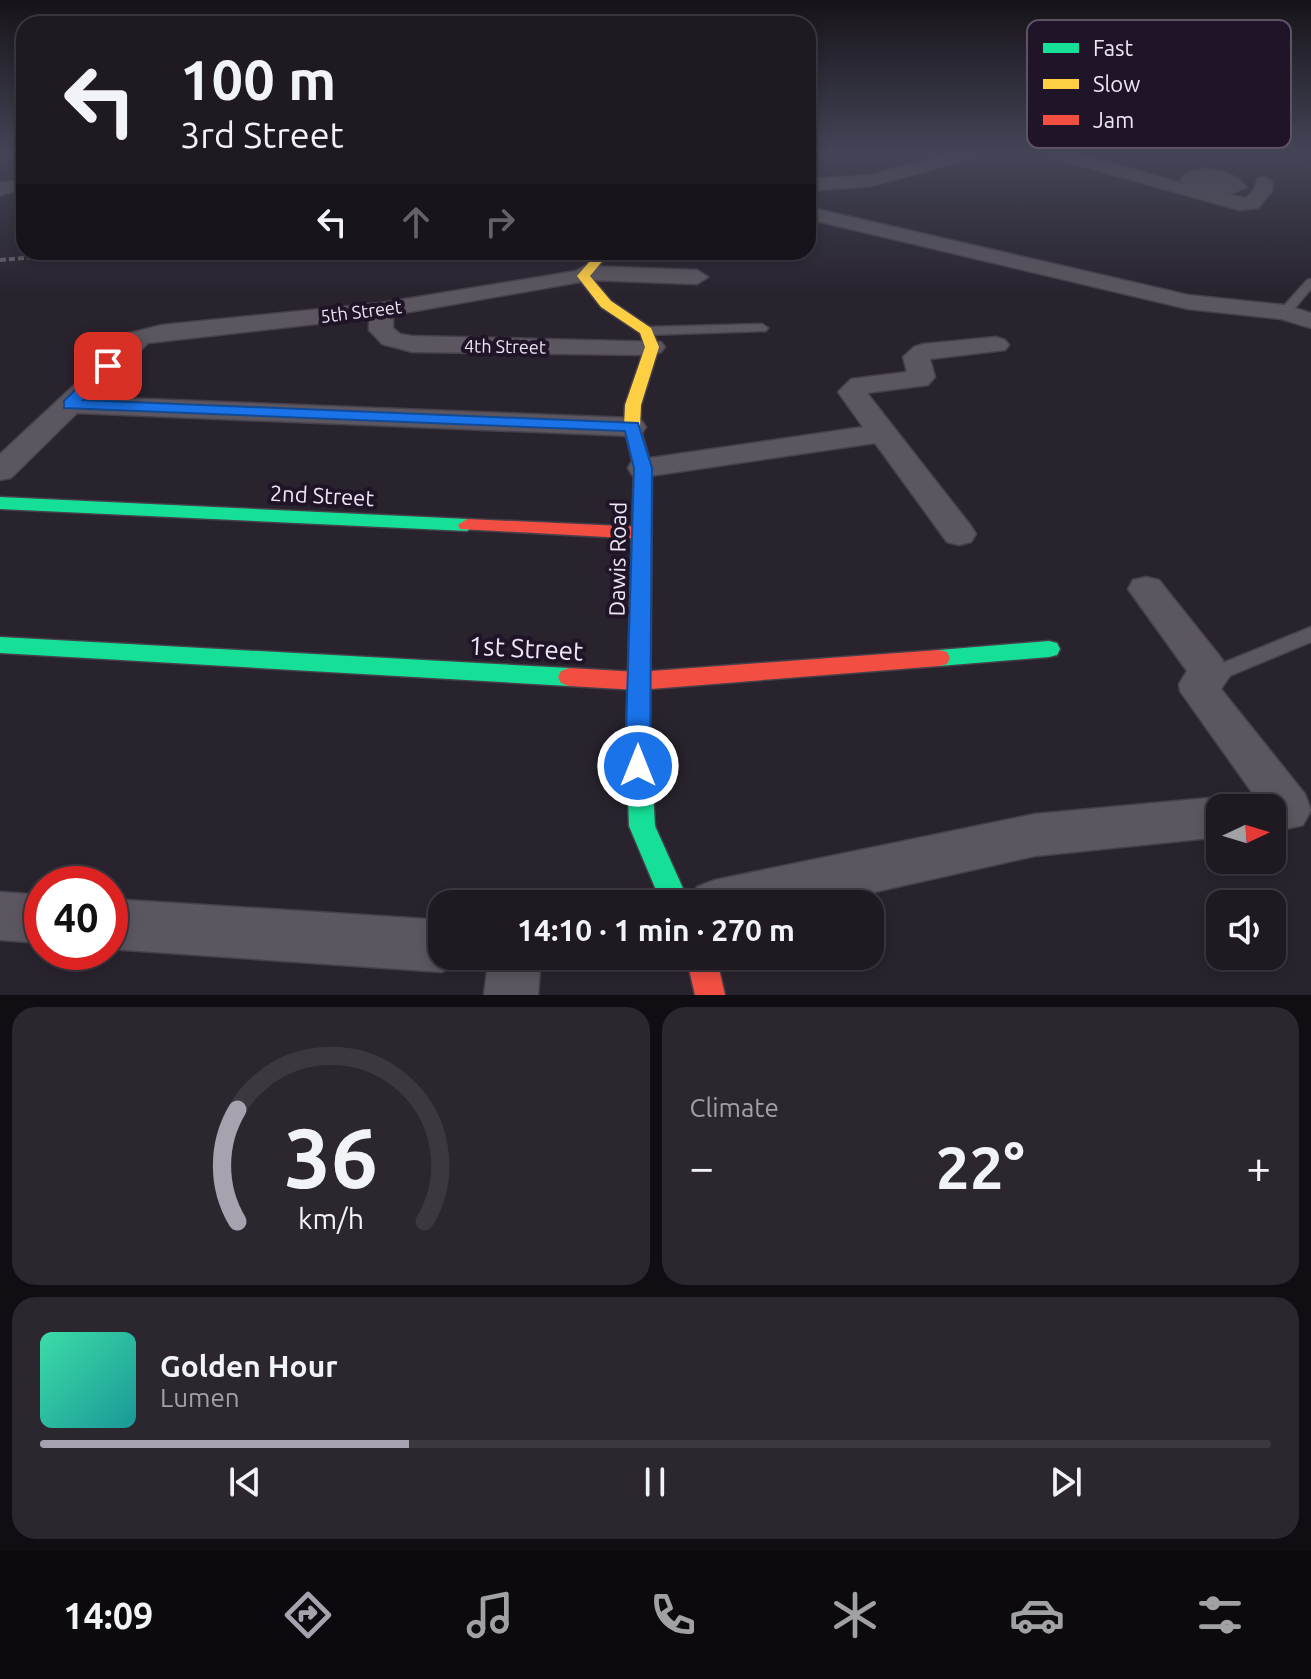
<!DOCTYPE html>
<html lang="en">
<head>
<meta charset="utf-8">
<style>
	body { margin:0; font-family:Ubuntu,sans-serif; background:#2c272f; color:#f1f3f6; height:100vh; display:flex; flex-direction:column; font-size:30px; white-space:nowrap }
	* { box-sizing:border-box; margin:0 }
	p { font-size:26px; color:#a1a1a5 }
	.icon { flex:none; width:44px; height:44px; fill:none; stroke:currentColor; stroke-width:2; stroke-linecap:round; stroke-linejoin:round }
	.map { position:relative; height:995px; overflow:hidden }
	.drawer { display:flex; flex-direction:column; gap:12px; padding:12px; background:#110e13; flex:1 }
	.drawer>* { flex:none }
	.top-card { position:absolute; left:16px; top:16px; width:800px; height:244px; border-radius:24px; box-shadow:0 4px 12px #0003,0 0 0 2px #3c3840; background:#1f1a22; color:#f1f3f6; overflow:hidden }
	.needle { width:52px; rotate:86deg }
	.buttons { position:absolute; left:1206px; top:794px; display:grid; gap:16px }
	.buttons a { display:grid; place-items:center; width:80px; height:80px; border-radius:16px; background:#1f1a22; box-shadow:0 4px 12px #0003,0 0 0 2px #3c3840; font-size:40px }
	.speed { position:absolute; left:24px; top:866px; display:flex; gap:16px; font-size:40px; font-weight:700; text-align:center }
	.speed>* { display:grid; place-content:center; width:104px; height:104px; border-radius:50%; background:#1f1a22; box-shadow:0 4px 12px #0003,0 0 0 2px #3c3840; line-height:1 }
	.speed .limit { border:12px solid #d22; background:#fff; color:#111 }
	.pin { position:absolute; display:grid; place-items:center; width:68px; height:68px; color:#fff; margin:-34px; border-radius:16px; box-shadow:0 4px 12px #0006 }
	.me { position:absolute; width:88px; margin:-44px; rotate:0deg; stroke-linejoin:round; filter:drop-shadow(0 0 6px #0008) }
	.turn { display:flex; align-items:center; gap:28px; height:168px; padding:0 32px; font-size:36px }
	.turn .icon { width:104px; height:104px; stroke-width:2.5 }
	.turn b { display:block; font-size:56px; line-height:68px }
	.lanes { display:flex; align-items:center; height:76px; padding:0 32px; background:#0003; justify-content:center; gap:40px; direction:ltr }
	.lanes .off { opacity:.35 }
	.big { font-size:60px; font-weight:600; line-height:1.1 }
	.drawer .widget { flex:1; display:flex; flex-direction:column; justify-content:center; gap:12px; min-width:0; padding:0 28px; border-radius:24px; background:#2c272f }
	.drawer .dial { align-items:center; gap:0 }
	.dial svg { height:208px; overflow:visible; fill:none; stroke:#3c3840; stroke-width:7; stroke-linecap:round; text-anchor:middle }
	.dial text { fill:#f1f3f6; stroke:none }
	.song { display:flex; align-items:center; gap:24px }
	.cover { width:96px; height:96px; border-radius:12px; background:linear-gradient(135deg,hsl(160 70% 55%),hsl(180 70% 35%)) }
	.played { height:8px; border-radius:4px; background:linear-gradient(90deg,#a8a2af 30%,#3c3840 30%) }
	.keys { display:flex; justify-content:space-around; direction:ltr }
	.heat { display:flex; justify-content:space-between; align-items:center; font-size:44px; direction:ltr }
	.drawer .tiles { flex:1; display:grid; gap:12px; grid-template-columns:1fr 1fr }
	.widget:last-child { grid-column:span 2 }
	.trip { position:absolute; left:428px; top:890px; width:456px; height:80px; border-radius:24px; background:#1f1a22; box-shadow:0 4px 12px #0003,0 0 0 2px #3c3840; font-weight:600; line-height:80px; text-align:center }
	.menu { display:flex; height:128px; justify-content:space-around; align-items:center; background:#0c0a0e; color:#a1a1a5 }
	.menu .icon { width:56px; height:56px }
	.menu .current { color:#a8a2af }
	.menu b { font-size:36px; color:#f1f3f6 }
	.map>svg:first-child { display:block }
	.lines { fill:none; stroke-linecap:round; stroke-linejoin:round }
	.lane-casing { stroke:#46404a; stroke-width:3 }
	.street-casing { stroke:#46404a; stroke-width:3 }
	.fast-casing { stroke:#46404a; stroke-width:3 }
	.slow-casing { stroke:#46404a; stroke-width:3 }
	.jam-casing { stroke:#46404a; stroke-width:3 }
	.path-far1 { stroke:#646069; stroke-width:3; stroke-dasharray:5 2; stroke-linecap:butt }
	.path { stroke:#646069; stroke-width:4; stroke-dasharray:6 3; stroke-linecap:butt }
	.lane { fill:#5b565f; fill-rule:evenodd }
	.street { fill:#5b565f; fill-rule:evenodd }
	.fast { fill:#16e098; fill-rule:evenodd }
	.slow { fill:#ffcf43; fill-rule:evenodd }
	.jam { fill:#f24e42; fill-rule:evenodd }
	.route { fill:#1a73e8; stroke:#114b97; stroke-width:2 }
	.labels { text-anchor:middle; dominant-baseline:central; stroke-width:8; stroke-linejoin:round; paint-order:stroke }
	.far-street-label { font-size:18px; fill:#ede6f4; stroke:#201429 }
	.street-label { font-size:22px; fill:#ede6f4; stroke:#201429 }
	.near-street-label { font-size:26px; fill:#ede6f4; stroke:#201429 }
	.key { fill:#201429; stroke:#5e5366; stroke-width:2 }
	.key-label { font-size:22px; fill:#ede6f4 }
</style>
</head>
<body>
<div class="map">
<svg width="1311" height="995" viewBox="0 0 1311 995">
	<rect width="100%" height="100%" fill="#29232e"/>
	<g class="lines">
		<defs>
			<g id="lane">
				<polygon points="1311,279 1311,289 1289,315 1281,315 1281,309 1307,280"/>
				<polygon points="762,324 768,328 766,331 646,335 640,331 646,327"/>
				<polygon points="1311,627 1311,642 1210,684 1203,681 1200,676 1203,671"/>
			</g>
			<g id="street">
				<polygon points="949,154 977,154 975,158 871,186 808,191 808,179 871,175"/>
				<path d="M1051 154H1079L1182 183 1180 179C1197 162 1232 169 1246 187L1230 195 1246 198 1254 190 1258 178 1264 177 1273 182 1272 191 1258 208 1239 210 1053 158Z"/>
				<polygon points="24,179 24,189 0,195 0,183"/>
				<polygon points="808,207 1188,295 1285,305 1311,313 1311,328 1281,319 1188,309 808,219"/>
				<polygon points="585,266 697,270 708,277 697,284 591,280 393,315 393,328 400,334 412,336 661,342 665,347 661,352 652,355 412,352 382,344 369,330 369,318 148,343 94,397 632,418 642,421 646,427 642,433 632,436 77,413 11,478 0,480 0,454 130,333 162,325 381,303 576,271"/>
				<polygon points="996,337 1005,340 1009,345 1005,350 930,359 935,377 928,385 867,393 971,526 976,534 971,542 959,545 947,542 875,443 643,477 632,475 628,468 632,461 643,459 863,427 838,392 851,379 907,372 903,357 914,347 923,344"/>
				<polygon points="1146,577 1159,580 1222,659 1230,676 1221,689 1305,794 1311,810 1303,825 1272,832 1272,808 1251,808 1256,798 1180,691 1179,684 1187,671 1128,589 1133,580"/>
				<polygon points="1220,797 1236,803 1239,808 1220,808 1220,837 1035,856 821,904 690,904 697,887 715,880 1035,814"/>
				<polygon points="0,892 42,895 42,943 0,940"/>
				<polygon points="110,899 442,920 442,956 464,956 460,964 442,972 110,949"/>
				<polygon points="489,956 541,956 538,995 484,995"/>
			</g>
			<g id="fast">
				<polygon points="0,497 467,519 476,525 467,531 0,509"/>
				<polygon points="0,637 569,668 577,671 580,677 577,683 569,686 0,653"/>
				<polygon points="1049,641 1057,643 1060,649 1057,655 1049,657 939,666 931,664 928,658 931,652 939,650"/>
				<polygon points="638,729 646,732 650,739 655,826 690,904 662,904 629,826 626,739 630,732"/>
			</g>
			<polygon id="slow" points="598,252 610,252 590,276 611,301 651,328 659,347 641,405 640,427 652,468 650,739 646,746 638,749 630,746 626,739 634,468 624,427 625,405 645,347 640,333 601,307 577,276"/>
			<g id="jam">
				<polygon points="467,519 643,527 652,533 643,539 460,529 458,525"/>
				<polygon points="939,650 947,652 950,658 947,664 939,666 638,690 569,686 561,683 558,677 561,671 569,668 638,672"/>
				<polygon points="686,956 716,956 725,995 695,995"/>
			</g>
		</defs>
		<use href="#lane" class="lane-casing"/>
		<use href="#street" class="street-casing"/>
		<use href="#fast" class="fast-casing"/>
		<use href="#slow" class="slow-casing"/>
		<use href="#jam" class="jam-casing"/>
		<polyline class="path-far1" points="46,256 93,252"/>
		<polyline class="path" points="0,260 70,254"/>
		<use href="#lane" class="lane"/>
		<use href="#street" class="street"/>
		<use href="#fast" class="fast"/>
		<use href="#slow" class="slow"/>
		<use href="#jam" class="jam"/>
	</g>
	<linearGradient id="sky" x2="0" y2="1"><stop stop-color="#171319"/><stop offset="0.52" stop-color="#434557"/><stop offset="1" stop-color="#434557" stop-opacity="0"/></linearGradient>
	<rect width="1311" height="294" fill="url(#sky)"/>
	<polygon class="route" points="108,362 115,366 83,400 638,423 652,468 650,766 646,774 638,777 629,774 625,766 634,468 625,431 64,408 64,401 103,363"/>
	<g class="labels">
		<g class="far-street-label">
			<text transform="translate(361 311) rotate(-7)">5th Street</text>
			<text transform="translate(505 346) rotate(1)">4th Street</text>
		</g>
		<g class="street-label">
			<text transform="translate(322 495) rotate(3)">2nd Street</text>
			<text transform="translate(617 559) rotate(-89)">Dawis Road</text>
		</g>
		<g class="near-street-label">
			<text transform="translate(526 648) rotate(3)">1st Street</text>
		</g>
	</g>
	<rect x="1027" y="20" width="264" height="128" rx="12" class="key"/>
	<rect x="1043" y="43" width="36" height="10" fill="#16e098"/>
	<rect x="1043" y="79" width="36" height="10" fill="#ffcf43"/>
	<rect x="1043" y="115" width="36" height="10" fill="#f24e42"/>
	<g class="key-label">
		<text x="1093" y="56">Fast</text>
		<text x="1093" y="92">Slow</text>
		<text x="1093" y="128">Jam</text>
	</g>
</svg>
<div class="buttons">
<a><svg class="needle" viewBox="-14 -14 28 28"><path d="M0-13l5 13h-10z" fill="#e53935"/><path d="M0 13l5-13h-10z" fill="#a1a1a5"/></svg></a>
<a><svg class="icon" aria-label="sound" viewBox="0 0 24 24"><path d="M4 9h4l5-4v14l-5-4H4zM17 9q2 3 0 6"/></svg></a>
</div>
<div class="speed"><div class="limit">40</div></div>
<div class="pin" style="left:108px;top:366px;background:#d93025"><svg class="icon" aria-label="arrive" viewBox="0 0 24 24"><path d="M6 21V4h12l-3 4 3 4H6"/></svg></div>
<svg class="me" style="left:638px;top:766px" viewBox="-20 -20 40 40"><circle r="17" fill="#1a73e8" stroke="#fff" stroke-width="3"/><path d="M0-11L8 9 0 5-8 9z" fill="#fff"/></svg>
<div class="trip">14:10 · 1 min · 270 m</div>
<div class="top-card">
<div class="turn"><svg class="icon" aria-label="left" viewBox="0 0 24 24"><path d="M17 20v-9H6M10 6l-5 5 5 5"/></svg><div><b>100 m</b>3rd Street</div></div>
<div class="lanes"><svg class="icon" aria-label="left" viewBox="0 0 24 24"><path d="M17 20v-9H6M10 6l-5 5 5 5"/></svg><svg class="icon off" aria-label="ahead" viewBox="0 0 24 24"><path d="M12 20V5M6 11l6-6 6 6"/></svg><svg class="icon off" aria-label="right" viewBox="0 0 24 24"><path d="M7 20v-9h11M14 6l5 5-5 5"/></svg></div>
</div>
</div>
<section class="drawer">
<div class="tiles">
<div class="widget dial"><svg viewBox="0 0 100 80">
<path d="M14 69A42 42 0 1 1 86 69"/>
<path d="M14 69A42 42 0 0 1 14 26" stroke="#a8a2af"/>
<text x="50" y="56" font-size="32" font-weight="700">36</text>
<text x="50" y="72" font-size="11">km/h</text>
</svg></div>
<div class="widget"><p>Climate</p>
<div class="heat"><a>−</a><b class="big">22°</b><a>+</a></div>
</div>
<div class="widget">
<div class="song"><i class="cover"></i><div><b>Golden Hour</b><p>Lumen</p></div></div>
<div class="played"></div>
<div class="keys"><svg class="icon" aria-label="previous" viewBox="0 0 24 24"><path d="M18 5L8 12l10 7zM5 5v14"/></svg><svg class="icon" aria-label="pause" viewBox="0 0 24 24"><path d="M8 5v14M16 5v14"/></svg><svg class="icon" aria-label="next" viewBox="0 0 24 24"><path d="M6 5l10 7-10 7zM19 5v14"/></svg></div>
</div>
</div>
</section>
<nav class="menu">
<b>14:09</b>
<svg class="icon current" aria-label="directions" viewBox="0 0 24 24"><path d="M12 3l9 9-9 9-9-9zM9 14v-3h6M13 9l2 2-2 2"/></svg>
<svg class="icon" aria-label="music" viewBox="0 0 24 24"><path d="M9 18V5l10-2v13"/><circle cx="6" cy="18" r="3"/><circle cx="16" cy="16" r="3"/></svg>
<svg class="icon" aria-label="phone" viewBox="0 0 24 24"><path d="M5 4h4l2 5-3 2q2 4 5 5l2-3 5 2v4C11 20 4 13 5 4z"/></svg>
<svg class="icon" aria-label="climate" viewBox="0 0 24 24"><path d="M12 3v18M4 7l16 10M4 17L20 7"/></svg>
<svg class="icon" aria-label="car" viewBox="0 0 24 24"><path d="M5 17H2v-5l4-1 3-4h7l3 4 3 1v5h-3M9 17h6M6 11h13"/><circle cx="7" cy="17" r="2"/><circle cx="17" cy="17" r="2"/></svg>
<svg class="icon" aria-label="filters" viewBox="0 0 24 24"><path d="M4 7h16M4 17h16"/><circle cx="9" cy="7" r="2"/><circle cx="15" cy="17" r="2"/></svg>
</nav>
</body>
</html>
